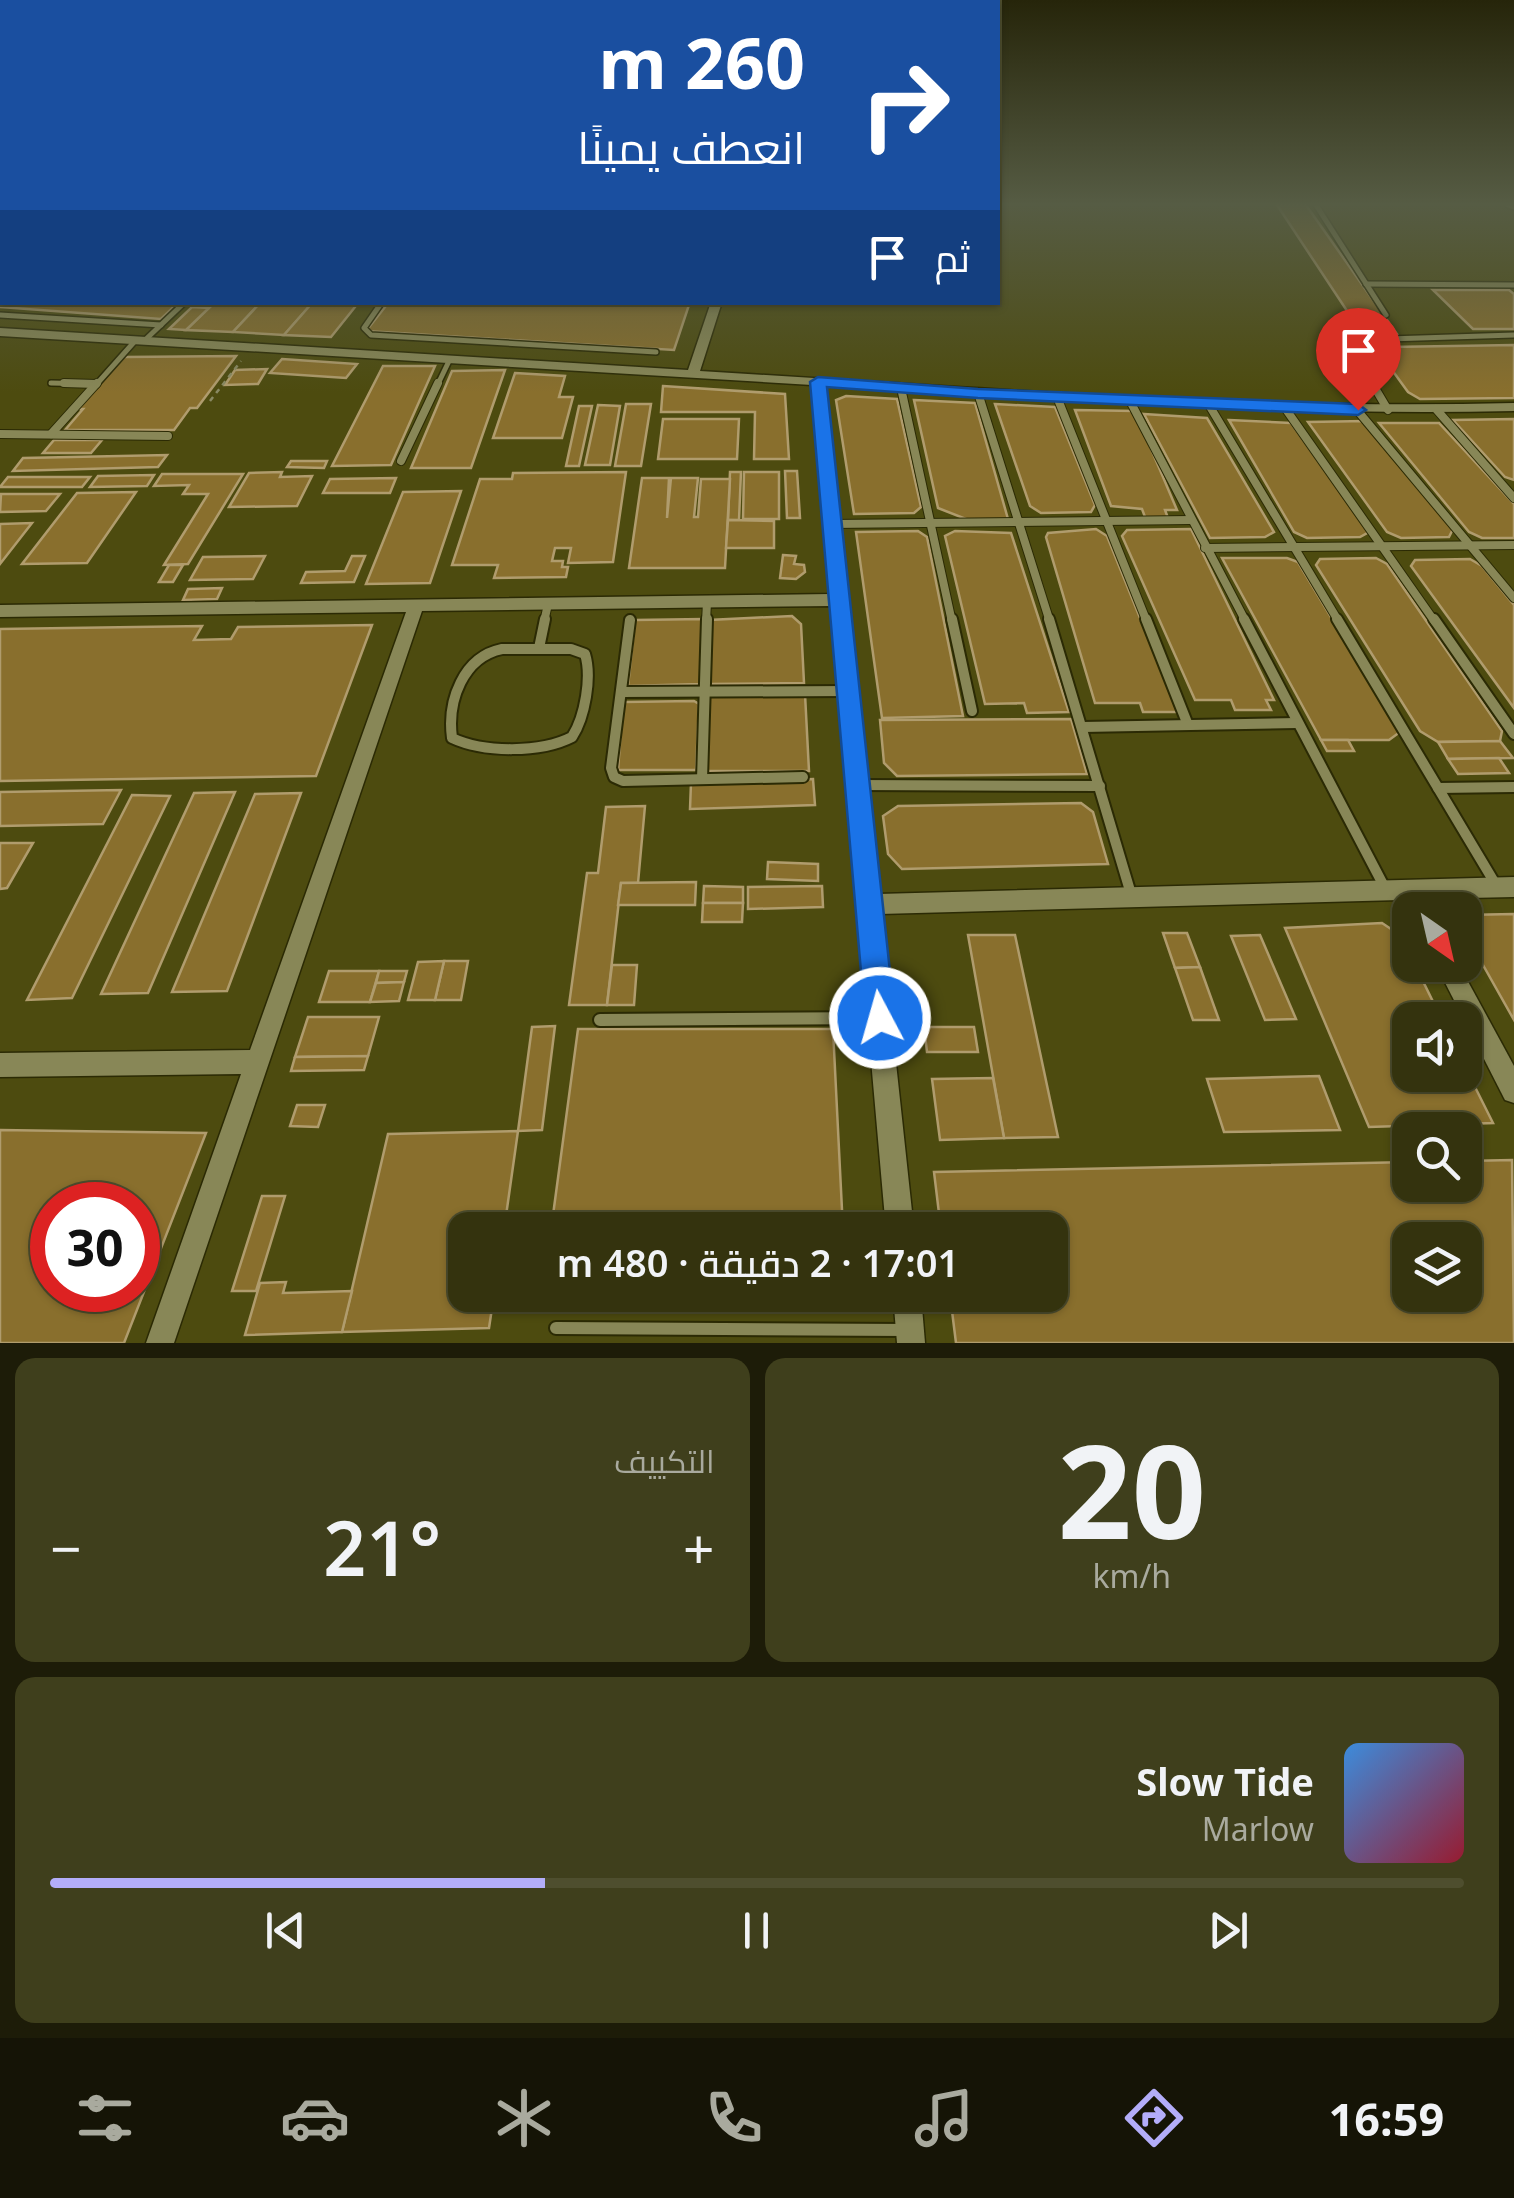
<!DOCTYPE html>
<html lang="ar">
<head>
<meta charset="utf-8">
<style>
	body { margin:0; font-family:"Noto Sans",Cairo,sans-serif; background:#3f3f1c; color:#f1f3f6; direction:rtl; height:100vh; display:flex; flex-direction:column; font-size:38px; white-space:nowrap }
	* { box-sizing:border-box; margin:0 }
	p { font-size:32px; color:#a9aa9e }
	.icon { flex:none; width:55px; height:55px; fill:none; stroke:currentColor; stroke-width:2; stroke-linecap:round; stroke-linejoin:round }
	.map { position:relative; height:1343px; overflow:hidden; direction:ltr }
	.details { display:flex; flex-direction:column; gap:15px; padding:15px; background:#1d1c08; flex:1 }
	.details>* { flex:none }
	.top-card { position:absolute; left:0px; top:0px; width:1000px; height:305px; box-shadow:0 2px 8px #0004,0 0 0 2px #4e4e2e; direction:rtl; background:#1a4fa0; color:#fff; overflow:hidden }
	.needle { width:65px; rotate:146deg }
	.fabs { position:absolute; left:1392px; top:892px; display:grid; gap:20px }
	.fabs a { display:grid; place-items:center; width:90px; height:90px; border-radius:20px; background:#34330e; box-shadow:0 2px 8px #0004,0 0 0 2px #4e4e2e; font-size:50px }
	.speed { position:absolute; left:30px; top:1182px; display:flex; gap:20px; font-size:50px; font-weight:700; text-align:center }
	.speed>* { display:grid; place-content:center; width:130px; height:130px; border-radius:50%; background:#34330e; box-shadow:0 2px 8px #0004,0 0 0 2px #4e4e2e; line-height:1 }
	.speed .limit { border:15px solid #d22; background:#fff; color:#111 }
	.pin { position:absolute; display:grid; place-items:center; width:85px; height:85px; color:#fff; margin:-102px -42px; border-radius:50% 50% 50% 0; rotate:-45deg; box-shadow:0 0 10px #0007 }
	.pin .icon { rotate:45deg }
	.me { position:absolute; width:110px; margin:-55px; rotate:354deg; stroke-linejoin:round; filter:drop-shadow(0 0 8px #0008) }
	.turn { display:flex; align-items:center; gap:35px; height:210px; padding:0 30px; font-size:45px }
	.turn .icon { width:130px; height:130px; stroke-width:2.5 }
	.turn b { display:block; font-size:70px; line-height:85px }
	.then { display:flex; align-items:center; height:95px; padding:0 30px; background:#0003; gap:20px; font-size:38px }
	.big { font-size:75px; font-weight:600; line-height:1.1 }
	.details .widget { flex:1; display:flex; flex-direction:column; justify-content:center; gap:15px; min-width:0; padding:0 35px; border-radius:20px; background:#3f3f1c }
	.details .dial { align-items:center; gap:0 }
	.dial b { font-size:130px; line-height:1 }
	.song { display:flex; align-items:center; gap:30px }
	.cover { width:120px; height:120px; border-radius:15px; background:linear-gradient(135deg,hsl(210 70% 55%),hsl(350 70% 35%)) }
	.played { height:10px; border-radius:5px; background:linear-gradient(90deg,#b3adf9 35%,#4e4e2e 35%) }
	.keys { display:flex; justify-content:space-around; direction:ltr }
	.heat { display:flex; justify-content:space-between; align-items:center; font-size:55px; direction:ltr }
	.details .tiles { flex:1; display:grid; gap:15px; grid-template-columns:1fr 1fr }
	.widget:last-child { grid-column:span 2 }
	.trip { position:absolute; left:448px; top:1212px; width:620px; height:100px; border-radius:20px; background:#34330e; box-shadow:0 2px 8px #0004,0 0 0 2px #4e4e2e; font-weight:600; line-height:100px; text-align:center; direction:rtl }
	.menu { display:flex; height:160px; justify-content:space-around; align-items:center; background:#151406; color:#a9aa9e }
	.menu .icon { width:70px; height:70px }
	.menu .on { color:#b3adf9 }
	.menu b { font-size:45px; color:#f1f3f6 }
	.map>svg:first-child { display:block }
	.built { fill:#4d4b0f; fill-rule:evenodd }
	.building { fill:#896f2d; stroke:#b09c6d; stroke-width:2.5; fill-rule:evenodd }
	.lines { fill:none; stroke-linecap:round; stroke-linejoin:round }
	.lane-far3-casing { stroke:#2b2a04; stroke-width:8 }
	.lane-far2-casing { stroke:#2b2a04; stroke-width:10 }
	.lane-far1-casing { stroke:#2b2a04; stroke-width:14 }
	.lane-casing { stroke:#2b2a04; stroke-width:16 }
	.street-casing { stroke:#2b2a04; stroke-width:3 }
	.path { stroke:#8a8a63; stroke-width:2.5; stroke-dasharray:5 5; stroke-linecap:butt }
	.lane-far3 { stroke:#888757; stroke-width:5 }
	.lane-far2 { stroke:#888757; stroke-width:8 }
	.lane-far1 { stroke:#888757; stroke-width:10 }
	.lane { stroke:#888757; stroke-width:12 }
	.street { fill:#888757; fill-rule:evenodd }
	.route { fill:#1a73e8; stroke:#114b97; stroke-width:2.5 }
</style>
</head>
<body>
<div class="map">
<svg width="1514" height="1343" viewBox="0 0 1514 1343">
	<rect width="100%" height="100%" fill="#454413"/>
	<path class="built" d="M0 205 2 302H998V205H1514V1343H0ZM1410 910H1465V965H1410ZM1410 1020H1465V1075H1410ZM1410 1130H1465V1185H1410ZM52 1205H138V1290H52ZM465 1230H1050V1295H465ZM1410 1240H1465V1295H1410Z"/>
	<g class="building">
		<polygon points="0,205 2,302 179,302 161,319 0,307"/>
		<polygon points="1277,205 1306,205 1397,334 1361,332"/>
		<polygon points="1433,290 1509,290 1514,294 1514,329 1473,329"/>
		<polygon points="214,302 261,302 233,332 186,330"/>
		<polygon points="261,302 313,302 284,335 233,332"/>
		<polygon points="313,302 359,302 331,337 284,335"/>
		<polygon points="389,302 690,302 674,350 366,331"/>
		<polygon points="192,307 209,308 186,330 169,329"/>
		<polygon points="1514,345 1514,398 1420,399 1408,392 1379,352 1389,347"/>
		<polygon points="236,356 197,408 190,408 174,430 65,430 83,409 77,409 124,357"/>
		<polygon points="282,359 357,364 346,378 270,373"/>
		<polygon points="383,366 435,366 391,465 332,466"/>
		<polygon points="267,369 258,384 225,385 235,370"/>
		<polygon points="505,370 471,468 411,468 452,371"/>
		<polygon points="515,373 565,376 559,397 573,397 562,438 493,438"/>
		<polygon points="663,386 785,394 789,459 754,459 755,412 661,412"/>
		<polygon points="846,396 897,399 921,507 914,513 854,514 836,400"/>
		<polygon points="914,400 975,403 1008,519 971,521 938,508"/>
		<polygon points="626,404 651,404 641,466 615,466"/>
		<polygon points="995,404 1055,407 1095,505 1091,512 1041,513 1030,506"/>
		<polygon points="598,405 620,406 610,465 585,465"/>
		<polygon points="579,406 592,406 579,466 566,466"/>
		<polygon points="1075,410 1135,411 1177,510 1165,510 1168,518 1145,517 1142,509 1111,506"/>
		<polygon points="1144,414 1207,418 1274,532 1265,537 1210,538"/>
		<polygon points="663,419 739,419 737,459 658,459"/>
		<polygon points="1514,419 1514,480 1505,477 1453,420"/>
		<polygon points="1229,420 1291,423 1369,532 1360,537 1307,538 1294,532"/>
		<polygon points="1366,421 1453,529 1449,537 1401,538 1387,532 1308,422"/>
		<polygon points="1379,423 1439,423 1514,504 1514,538 1482,538 1469,532"/>
		<polygon points="54,440 102,440 91,453 43,453"/>
		<polygon points="167,455 158,467 13,471 23,458"/>
		<polygon points="291,461 327,461 324,468 287,467"/>
		<polygon points="785,471 797,471 800,518 787,518"/>
		<polygon points="282,472 280,477 312,476 297,506 229,507 249,473"/>
		<polygon points="626,472 613,562 568,563 571,548 555,548 552,561 563,561 562,567 568,567 566,577 494,578 498,565 452,565 480,479 512,479 513,473"/>
		<polygon points="730,472 741,472 739,520 728,520"/>
		<polygon points="744,472 779,472 779,519 743,519"/>
		<polygon points="162,474 243,474 188,564 164,565 208,494 183,494 189,485 154,486"/>
		<polygon points="154,475 147,486 90,487 98,476"/>
		<polygon points="8,477 90,477 82,487 0,487"/>
		<polygon points="396,478 390,493 323,493 330,479"/>
		<polygon points="642,478 669,478 667,518 671,478 698,478 694,517 698,517 701,479 730,479 725,568 629,568"/>
		<polygon points="461,491 430,583 366,584 403,492"/>
		<polygon points="136,492 87,563 22,564 77,493"/>
		<polygon points="60,494 46,511 0,512 1,494"/>
		<polygon points="728,520 774,521 774,548 726,548"/>
		<polygon points="32,523 0,564 0,524"/>
		<polygon points="1096,529 1107,536 1178,712 1143,712 1140,703 1095,703 1046,537 1048,533"/>
		<polygon points="1191,529 1274,700 1266,700 1271,710 1235,710 1231,700 1195,700 1122,536 1127,530"/>
		<polygon points="918,531 927,537 963,716 882,718 856,532"/>
		<polygon points="955,531 1011,533 1069,712 1027,713 1024,703 985,704 945,536"/>
		<polygon points="783,555 796,556 794,564 804,565 805,572 796,579 780,578"/>
		<polygon points="265,556 253,579 190,580 203,557"/>
		<polygon points="352,556 365,556 354,582 301,583 306,572 345,571"/>
		<polygon points="1222,558 1287,558 1298,562 1400,732 1389,740 1321,740"/>
		<polygon points="1376,558 1387,564 1502,731 1500,741 1438,742 1420,731 1316,565 1320,559"/>
		<polygon points="1470,559 1482,566 1514,605 1514,708 1411,566 1415,560"/>
		<polygon points="169,565 183,565 173,582 159,582"/>
		<polygon points="222,588 217,599 183,600 188,589"/>
		<polygon points="792,616 801,624 804,683 708,684 709,620"/>
		<polygon points="703,619 700,684 628,686 635,620"/>
		<polygon points="372,625 316,776 0,781 0,629 202,626 194,640 231,639 238,627"/>
		<polygon points="707,694 805,694 809,771 704,771"/>
		<polygon points="694,701 699,704 696,770 618,770 623,702"/>
		<polygon points="1071,719 1087,774 897,776 884,763 880,720"/>
		<polygon points="1321,740 1348,740 1354,751 1327,751"/>
		<polygon points="1500,741 1513,758 1448,759 1438,742"/>
		<polygon points="1499,758 1509,773 1458,774 1448,759"/>
		<polygon points="813,779 815,805 690,809 691,783"/>
		<polygon points="121,790 103,824 0,826 0,792"/>
		<polygon points="235,792 148,993 101,994 194,793"/>
		<polygon points="301,793 227,991 172,992 255,794"/>
		<polygon points="132,795 170,796 72,998 27,1000"/>
		<polygon points="1081,803 1093,812 1108,864 902,869 888,854 883,816 898,806"/>
		<polygon points="645,806 638,883 621,883 607,1005 569,1005 587,873 598,873 606,807"/>
		<polygon points="0,843 33,843 7,888 0,889"/>
		<polygon points="768,862 818,864 818,881 767,879"/>
		<polygon points="696,882 695,905 618,905 621,883"/>
		<polygon points="704,886 743,887 743,903 703,903"/>
		<polygon points="822,886 823,907 748,909 748,887"/>
		<polygon points="703,903 743,903 742,922 702,922"/>
		<polygon points="1514,914 1514,1020 1465,933 1465,915"/>
		<polygon points="1382,923 1400,935 1410,965 1415,965 1442,1020 1410,1020 1410,1075 1465,1075 1465,1067 1493,1123 1369,1127 1285,928"/>
		<polygon points="1163,933 1187,933 1200,967 1175,968"/>
		<polygon points="968,935 1015,935 1058,1137 1004,1138"/>
		<polygon points="1260,935 1296,1019 1265,1020 1231,936"/>
		<polygon points="444,961 468,961 461,1000 435,1000"/>
		<polygon points="444,961 435,1000 408,1000 418,962"/>
		<polygon points="612,965 637,965 634,1005 607,1005"/>
		<polygon points="1200,967 1219,1020 1193,1020 1175,968"/>
		<polygon points="329,971 379,971 370,1002 319,1002"/>
		<polygon points="379,971 407,971 404,982 376,983"/>
		<polygon points="404,982 399,1001 370,1002 376,983"/>
		<polygon points="308,1017 379,1017 368,1056 295,1057"/>
		<polygon points="555,1026 542,1130 518,1131 532,1027"/>
		<polygon points="924,1027 974,1027 978,1052 927,1052"/>
		<polygon points="578,1029 833,1029 843,1230 551,1230"/>
		<polygon points="368,1056 364,1070 291,1071 295,1057"/>
		<polygon points="1319,1076 1340,1130 1224,1132 1207,1079"/>
		<polygon points="993,1078 1004,1138 940,1140 932,1079"/>
		<polygon points="297,1105 325,1105 318,1127 290,1126"/>
		<path d="M0 1130 206 1133 124 1343H0ZM52 1205H138V1290H52Z"/>
		<polygon points="518,1131 504,1230 465,1230 465,1295 494,1295 489,1328 342,1332 388,1134"/>
		<path d="M1512 1160 1514 1343H956L950 1295H1050V1230H941L934 1172 1410 1162V1185H1465V1161ZM1410 1240H1465V1295H1410Z"/>
		<polygon points="262,1196 285,1196 256,1291 232,1291"/>
		<polygon points="286,1282 283,1293 352,1291 342,1332 245,1335 260,1283"/>
		<polygon points="543,1295 847,1295 847,1299 542,1300"/>
	</g>
	<g class="lines">
		<defs>
			<g id="lane-far3">
				<polyline points="1316,205 1386,315"/>
				<polyline points="1508,205 1514,207"/>
				<polyline points="1366,284 1514,285"/>
				<polyline points="382,302 364,328 371,335 656,352"/>
				<polyline points="0,315 161,325"/>
				<polyline points="144,341 185,302"/>
				<polyline points="51,383 96,384"/>
				<polyline points="95,386 135,341"/>
				<polyline points="437,386 450,359"/>
				<polyline points="1373,386 1351,350 1357,340 1514,335"/>
			</g>
			<g id="lane-far2">
				<polyline points="64,383 96,384"/>
				<polyline points="1372,383 1388,410"/>
				<polyline points="901,388 952,622"/>
				<polyline points="978,393 1050,622"/>
				<polyline points="1057,397 1147,622"/>
				<polyline points="1130,401 1246,622"/>
				<polyline points="1209,405 1339,622"/>
				<polyline points="1285,408 1435,622"/>
				<polyline points="1436,409 1514,498"/>
				<polyline points="1357,410 1514,598"/>
				<polyline points="0,434 168,436"/>
				<polyline points="51,434 97,383"/>
				<polyline points="401,461 438,383"/>
				<polyline points="832,524 1191,520"/>
				<polyline points="1205,548 1514,545"/>
				<polyline points="544,622 548,604"/>
				<polyline points="706,622 707,602"/>
			</g>
			<g id="lane-far1">
				<polyline points="952,619 972,711"/>
				<polyline points="1049,619 1131,894"/>
				<polyline points="1146,619 1188,725"/>
				<polyline points="1244,619 1386,890"/>
				<polyline points="1337,619 1496,885"/>
				<polyline points="1434,619 1514,734"/>
				<polyline points="630,620 611,768 614,777 623,781 803,777"/>
				<polyline points="539,648 545,619"/>
				<path d="M502 649H571L585 654C592 677 585 717 572 737 541 753 484 753 452 738 447 701 463 657 502 649Z"/>
				<polyline points="621,692 848,691"/>
				<polyline points="1083,727 1296,723"/>
				<polyline points="702,779 707,619"/>
				<polyline points="857,785 1100,786"/>
				<polyline points="1438,788 1514,787"/>
			</g>
			<g id="lane">
				<polyline points="600,1020 877,1018"/>
				<polyline points="556,1328 907,1330"/>
			</g>
			<g id="street">
				<path d="M711 302H722L700 371C971 387 1242 410 1514 403V411C1284 416 1055 400 825 386L878 894 1514 877V897L1423 899 1428 910H1410V918L1400 900 880 914 914 1230H886L831 606 422 611 174 1343H146L241 1074 0 1077V1053L250 1050 406 612 0 617V605L830 594 812 385 0 336V328L688 370Z"/>
				<polygon points="1436,965 1459,965 1514,1066 1514,1103 1505,1100"/>
				<polygon points="893,1295 921,1295 925,1343 897,1343"/>
			</g>
		</defs>
		<use href="#lane-far3" class="lane-far3-casing"/>
		<use href="#lane-far2" class="lane-far2-casing"/>
		<use href="#lane-far1" class="lane-far1-casing"/>
		<use href="#lane" class="lane-casing"/>
		<use href="#street" class="street-casing"/>
		<polyline class="path" points="210,401 241,361"/>
		<use href="#lane-far3" class="lane-far3"/>
		<use href="#lane-far2" class="lane-far2"/>
		<use href="#lane-far1" class="lane-far1"/>
		<use href="#lane" class="lane"/>
		<use href="#street" class="street"/>
	</g>
	<linearGradient id="sky" x2="0" y2="1"><stop stop-color="#26250a"/><stop offset="0.52" stop-color="#565c44"/><stop offset="1" stop-color="#565c44" stop-opacity="0"/></linearGradient>
	<rect width="1514" height="393" fill="url(#sky)"/>
	<polygon class="route" points="818,377 978,389 1358,404 1366,410 1358,415 978,398 827,387 895,1018 891,1029 880,1034 869,1029 865,1018 810,382"/>
</svg>
<div class="fabs">
<a><svg class="needle" viewBox="-14 -14 28 28"><path d="M0-13l5 13h-10z" fill="#e53935"/><path d="M0 13l5-13h-10z" fill="#a9aa9e"/></svg></a>
<a><svg class="icon" aria-label="sound" viewBox="0 0 24 24"><path d="M4 9h4l5-4v14l-5-4H4zM17 9q2 3 0 6"/></svg></a>
<a><svg class="icon" aria-label="search" viewBox="0 0 24 24"><circle cx="10" cy="10" r="6"/><path d="M15 15l6 6"/></svg></a>
<a><svg class="icon" aria-label="layers" viewBox="0 0 24 24"><path d="M12 4l9 5-9 5-9-5zM3 14l9 5 9-5"/></svg></a>
</div>
<div class="speed"><div class="limit">30</div></div>
<div class="pin" style="left:1358px;top:410px;background:#d93025"><svg class="icon" aria-label="arrive" viewBox="0 0 24 24"><path d="M6 21V4h12l-3 4 3 4H6"/></svg></div>
<svg class="me" style="left:880px;top:1018px" viewBox="-20 -20 40 40"><circle r="17" fill="#1a73e8" stroke="#fff" stroke-width="3"/><path d="M0-11L8 9 0 5-8 9z" fill="#fff"/></svg>
<div class="trip">17:01 · 2 دقيقة · 480 m</div>
<div class="top-card">
<div class="turn"><svg class="icon" aria-label="right" viewBox="0 0 24 24"><path d="M7 20v-9h11M14 6l5 5-5 5"/></svg><div><b>260 m</b>انعطف يمينًا</div></div>
<div class="then">ثم<svg class="icon" aria-label="arrive" viewBox="0 0 24 24"><path d="M6 21V4h12l-3 4 3 4H6"/></svg></div>
</div>
</div>
<section class="details">
<div class="tiles">
<div class="widget dial"><b>20</b><p>km/h</p></div>
<div class="widget"><p>التكييف</p>
<div class="heat"><a>−</a><b class="big">21°</b><a>+</a></div>
</div>
<div class="widget">
<div class="song"><i class="cover"></i><div><b>Slow Tide</b><p>Marlow</p></div></div>
<div class="played"></div>
<div class="keys"><svg class="icon" aria-label="previous" viewBox="0 0 24 24"><path d="M18 5L8 12l10 7zM5 5v14"/></svg><svg class="icon" aria-label="pause" viewBox="0 0 24 24"><path d="M8 5v14M16 5v14"/></svg><svg class="icon" aria-label="next" viewBox="0 0 24 24"><path d="M6 5l10 7-10 7zM19 5v14"/></svg></div>
</div>
</div>
</section>
<nav class="menu">
<b>16:59</b>
<svg class="icon on" aria-label="directions" viewBox="0 0 24 24"><path d="M12 3l9 9-9 9-9-9zM9 14v-3h6M13 9l2 2-2 2"/></svg>
<svg class="icon" aria-label="music" viewBox="0 0 24 24"><path d="M9 18V5l10-2v13"/><circle cx="6" cy="18" r="3"/><circle cx="16" cy="16" r="3"/></svg>
<svg class="icon" aria-label="phone" viewBox="0 0 24 24"><path d="M5 4h4l2 5-3 2q2 4 5 5l2-3 5 2v4C11 20 4 13 5 4z"/></svg>
<svg class="icon" aria-label="climate" viewBox="0 0 24 24"><path d="M12 3v18M4 7l16 10M4 17L20 7"/></svg>
<svg class="icon" aria-label="car" viewBox="0 0 24 24"><path d="M5 17H2v-5l4-1 3-4h7l3 4 3 1v5h-3M9 17h6M6 11h13"/><circle cx="7" cy="17" r="2"/><circle cx="17" cy="17" r="2"/></svg>
<svg class="icon" aria-label="filters" viewBox="0 0 24 24"><path d="M4 7h16M4 17h16"/><circle cx="9" cy="7" r="2"/><circle cx="15" cy="17" r="2"/></svg>
</nav>
</body>
</html>
